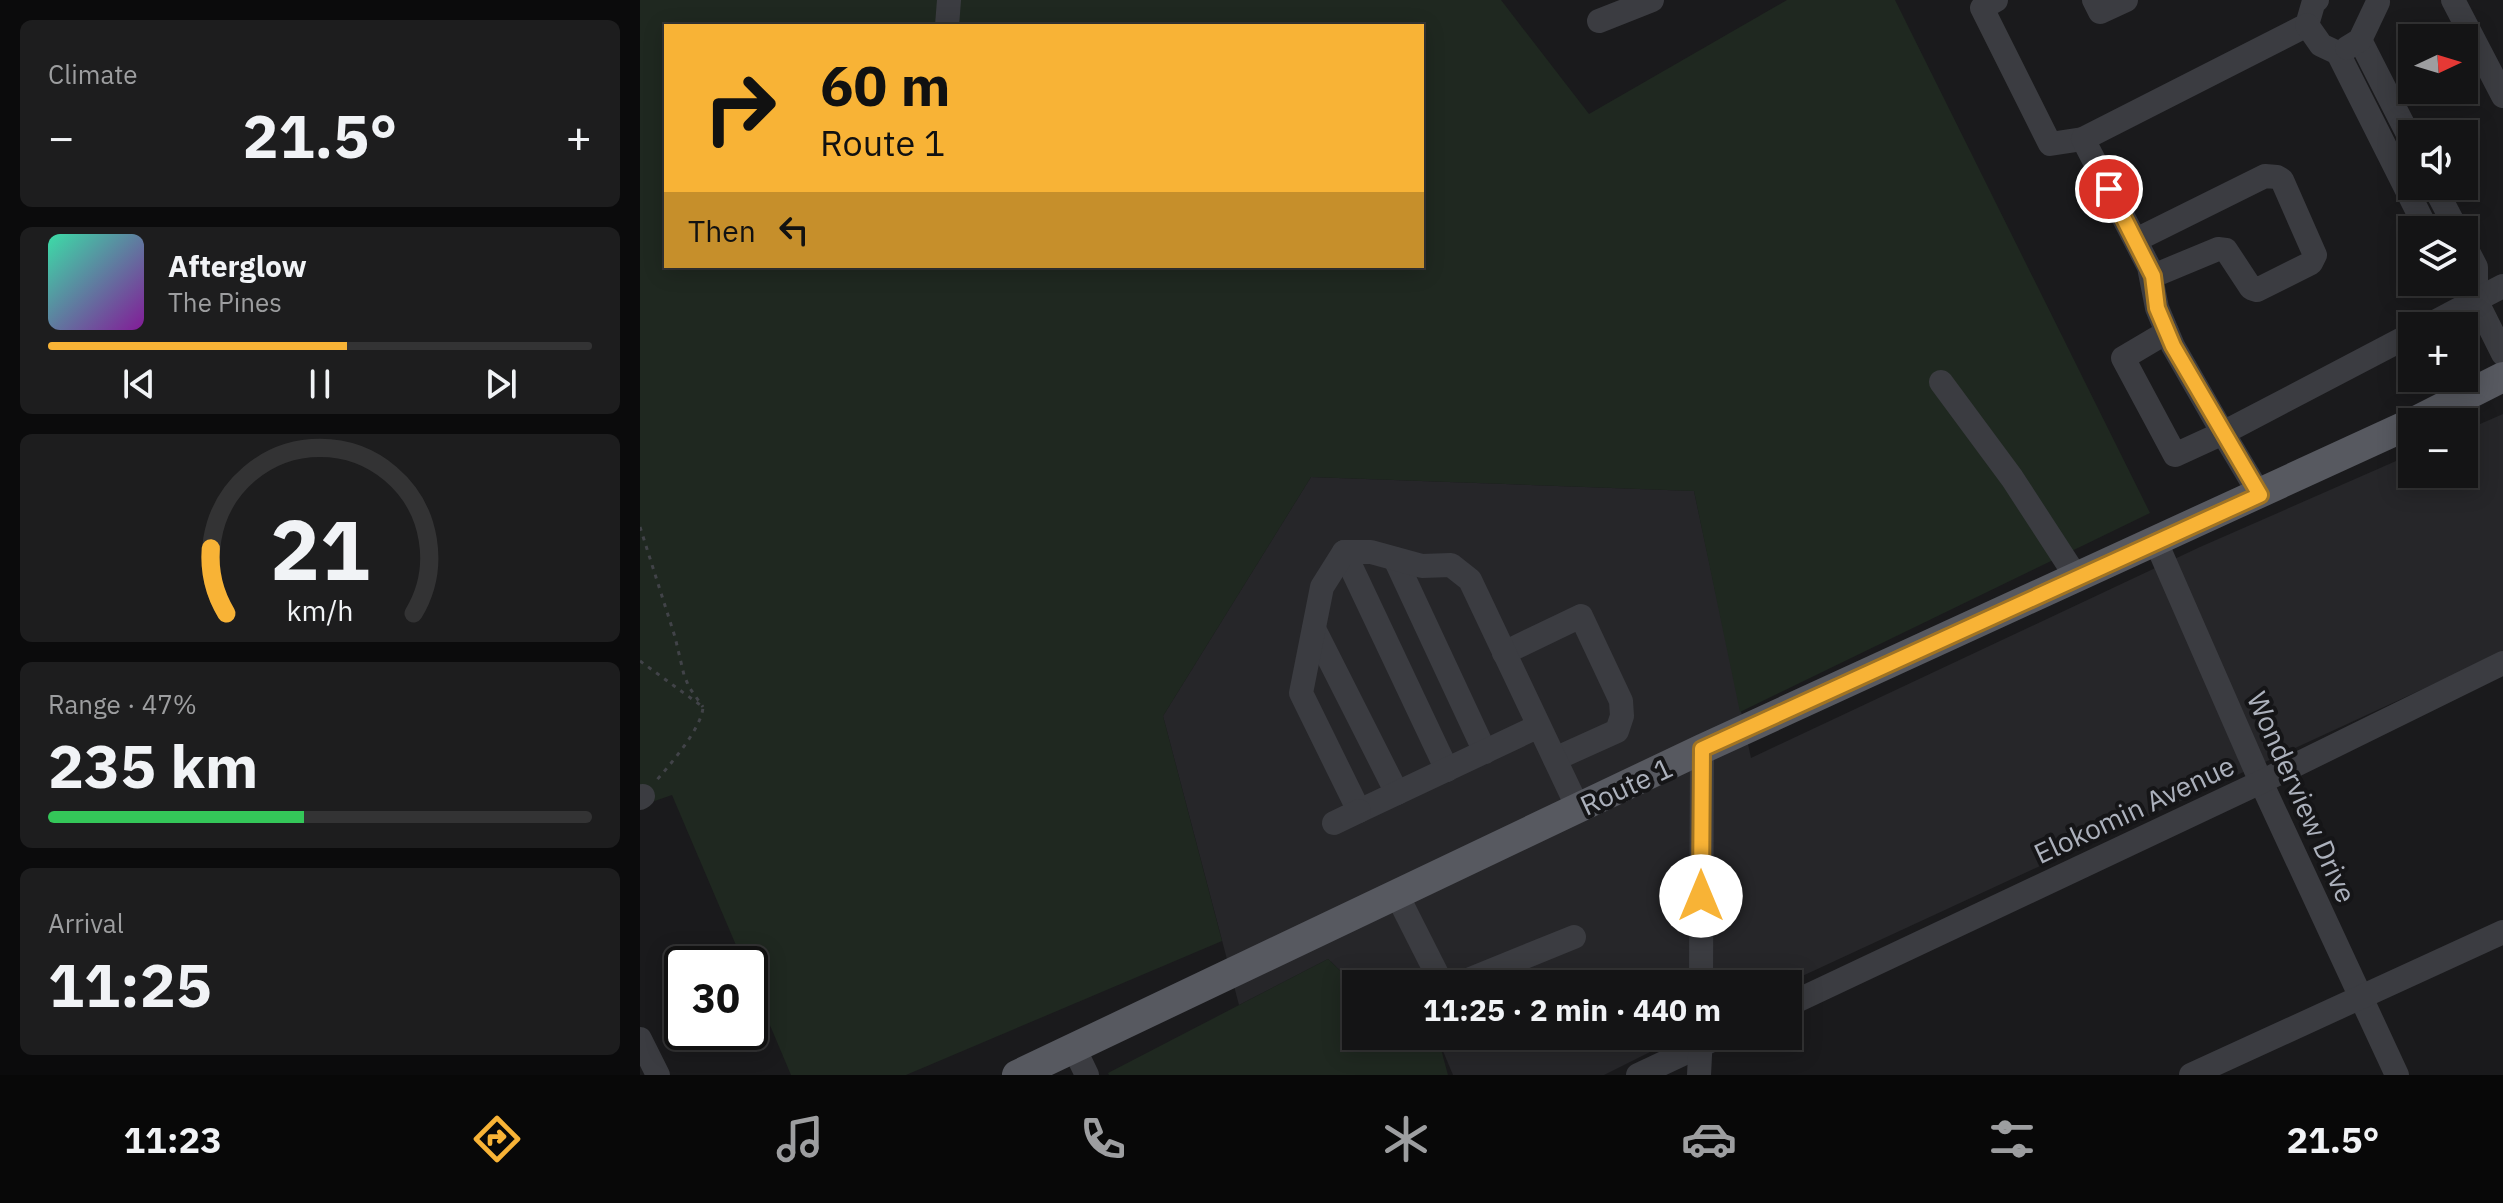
<!DOCTYPE html>
<html lang="en">
<head>
<meta charset="utf-8">
<style>
	body { margin:0; font-family:"IBM Plex Sans",sans-serif; background:#1d1d1e; color:#f1f3f6; height:100vh; display:flex; flex-direction:column; font-size:30px; white-space:nowrap }
	* { box-sizing:border-box; margin:0 }
	p { font-size:26px; color:#9d9ea0 }
	.icon { flex:none; width:44px; height:44px; fill:none; stroke:currentColor; stroke-width:2; stroke-linecap:round; stroke-linejoin:round }
	.map { position:relative; flex:1; overflow:hidden }
	.sheet { display:flex; flex-direction:column; gap:20px; padding:20px; background:#0b0b0c; width:640px }
	.sheet>* { flex:none }
	.guide { position:absolute; left:24px; top:24px; width:760px; height:244px; border-radius:0px; box-shadow:0 4px 20px #0003,0 0 0 2px #333334; background:#f8b336; color:#111; overflow:hidden }
	.needle { width:52px; rotate:86deg }
	.controls { position:absolute; left:1758px; top:24px; display:grid; gap:16px }
	.controls a { display:grid; place-items:center; width:80px; height:80px; border-radius:0px; background:#141415; box-shadow:0 4px 20px #0003,0 0 0 2px #333334; font-size:40px }
	.speed { position:absolute; left:24px; top:946px; display:flex; gap:16px; font-size:40px; font-weight:700; text-align:center }
	.speed>* { display:grid; place-content:center; width:104px; height:104px; border-radius:50%; background:#141415; box-shadow:0 4px 20px #0003,0 0 0 2px #333334; line-height:1 }
	.speed .limit { border:4px solid #111; border-radius:12px; background:#fff; color:#111 }
	.pin { position:absolute; display:grid; place-items:center; width:68px; height:68px; color:#fff; margin:-34px; border:4px solid #fff; border-radius:50%; box-shadow:0 2px 8px #0007 }
	.me { position:absolute; width:88px; margin:-44px; rotate:0deg; stroke-linejoin:round; filter:drop-shadow(0 0 6px #0008) }
	.turn { display:flex; align-items:center; gap:28px; height:168px; padding:0 24px; font-size:36px }
	.turn .icon { width:104px; height:104px; stroke-width:2.5 }
	.turn b { display:block; font-size:56px; line-height:68px }
	.then { display:flex; align-items:center; height:76px; padding:0 24px; background:#0003; gap:16px; font-size:30px }
	.big { font-size:60px; font-weight:700; line-height:1.1 }
	.sheet .tile { flex:1; display:flex; flex-direction:column; justify-content:center; gap:12px; min-width:0; padding:0 28px; border-radius:12px; background:#1d1d1e }
	.sheet .dial { align-items:center; gap:0 }
	.dial svg { height:208px; overflow:visible; fill:none; stroke:#333334; stroke-width:7; stroke-linecap:round; text-anchor:middle }
	.dial text { fill:#f1f3f6; stroke:none }
	.song { display:flex; align-items:center; gap:24px }
	.cover { width:96px; height:96px; border-radius:12px; background:linear-gradient(135deg,hsl(160 70% 55%),hsl(290 70% 35%)) }
	.played { height:8px; border-radius:4px; background:linear-gradient(90deg,#f8b336 55%,#333334 55%) }
	.keys { display:flex; justify-content:space-around; direction:ltr }
	.heat { display:flex; justify-content:space-between; align-items:center; font-size:44px; direction:ltr }
	.charge { height:12px; border-radius:6px; background:linear-gradient(90deg,#34c759 47%,#333334 0) }
	.trip { position:absolute; left:702px; top:970px; width:460px; height:80px; border-radius:0px; background:#141415; box-shadow:0 4px 20px #0003,0 0 0 2px #333334; font-weight:700; line-height:80px; text-align:center }
	.tabs { display:flex; height:128px; justify-content:space-around; align-items:center; background:#080808; color:#9d9ea0 }
	.tabs .icon { width:56px; height:56px }
	.tabs .active { color:#f8b336 }
	.tabs b { font-size:36px; color:#f1f3f6 }
	main { display:flex; flex:1; min-height:0 }
	.map>svg:first-child { display:block }
	.built { fill:#262629 }
	.green { fill:#1f2820; fill-rule:evenodd }
	.lines { fill:none; stroke-linecap:round; stroke-linejoin:round }
	.path { stroke:#414348; stroke-width:3; stroke-dasharray:4 6; stroke-linecap:butt }
	.minor { stroke:#3b3c41; stroke-width:24 }
	.major { stroke:#575960; stroke-width:30 }
	.route-casing { stroke:#a17423; stroke-width:20 }
	.route { stroke:#f8b336; stroke-width:14 }
	.labels { text-anchor:middle; dominant-baseline:central; stroke-width:8; stroke-linejoin:round; paint-order:stroke }
	.street-label { font-size:28px; fill:#acb1bc; stroke:#151517 }
</style>
</head>
<body>
<main>
<section class="sheet">
<div class="tile"><p>Climate</p>
<div class="heat"><a>−</a><b class="big">21.5°</b><a>+</a></div>
</div>
<div class="tile">
<div class="song"><i class="cover"></i><div><b>Afterglow</b><p>The Pines</p></div></div>
<div class="played"></div>
<div class="keys"><svg class="icon" aria-label="previous" viewBox="0 0 24 24"><path d="M18 5L8 12l10 7zM5 5v14"/></svg><svg class="icon" aria-label="pause" viewBox="0 0 24 24"><path d="M8 5v14M16 5v14"/></svg><svg class="icon" aria-label="next" viewBox="0 0 24 24"><path d="M6 5l10 7-10 7zM19 5v14"/></svg></div>
</div>
<div class="tile dial"><svg viewBox="0 0 100 80">
<path d="M14 69A42 42 0 1 1 86 69"/>
<path d="M14 69A42 42 0 0 1 8 44" stroke="#f8b336"/>
<text x="50" y="56" font-size="32" font-weight="700">21</text>
<text x="50" y="72" font-size="11">km/h</text>
</svg></div>
<div class="tile"><p>Range · 47%</p><b class="big">235 km</b><div class="charge"></div></div>
<div class="tile"><p>Arrival</p><b class="big">11:25</b></div>
</section>
<div class="map">
<svg width="1863" height="1075" viewBox="0 0 1863 1075">
	<rect width="100%" height="100%" fill="#1a1a1c"/>
	<g class="built">
		<polygon points="1863,414 1863,652 1145,984 716,986 688,959 599,1005 523,716 671,477 1054,491 1111,758 1560,547 1772,454 1772,474 1824,474 1824,431"/>
		<polygon points="768,1036 1042,1036 964,1075 813,1075 798,1039 776,1044"/>
	</g>
	<g class="green">
		<path d="M0 0H861L949 114 1147 0H1255L1510 513 1100 712 1054 491 671 477 523 716 582 941 266 1075H151L110 978V964H104L32 795 0 806ZM26 26H782V266H26Z"/>
		<polygon points="688,959 716,986 716,1036 768,1036 776,1043 798,1038 808,1075 469,1075 468,1073"/>
	</g>
	<g class="lines">
		<g class="path">
			<polyline points="0,527 35,637 44,675 49,687 63,707"/>
			<path d="M0 661 63 707C62 728 29 766 15 782"/>
		</g>
		<g class="minor">
			<polyline points="1356,0 1342,8 1410,144 1443,139"/>
			<polyline points="1454,0 1460,12 1486,0"/>
			<polyline points="1677,0 1674,1 1667,25 1443,139 1509,267 1517,308 1533,346 1583,433 1772,334"/>
			<polyline points="1813,0 1863,96"/>
			<polyline points="959,21 1012,0"/>
			<polyline points="1667,25 1681,45 1698,53 1787,230"/>
			<polyline points="307,26 309,0"/>
			<polyline points="1720,40 1772,142"/>
			<polyline points="1707,48 1720,40 1738,2"/>
			<polyline points="1794,186 1817,230"/>
			<polyline points="1496,240 1625,176 1637,177 1642,180 1675,255 1671,263 1617,290 1611,288 1586,250 1578,249 1513,276"/>
			<polyline points="1814,282 1836,300 1836,267 1824,244"/>
			<polyline points="1836,300 1863,286"/>
			<polyline points="1787,326 1836,300 1863,354"/>
			<polyline points="1527,332 1483,358 1535,455 1583,433 1620,495"/>
			<polyline points="1301,382 1372,478 1437,578"/>
			<polyline points="1516,542 1621,782 1757,1075"/>
			<polyline points="704,552 807,770"/>
			<polyline points="755,559 845,752"/>
			<polyline points="674,629 757,793"/>
			<polyline points="864,653 941,616 981,701 982,716 977,731 915,759"/>
			<polyline points="899,726 719,811 661,693 682,587 704,552 731,552 782,566 811,565 830,580 938,808"/>
			<polyline points="0,798 3,796"/>
			<polyline points="694,823 719,811"/>
			<polyline points="757,895 802,984"/>
			<polyline points="818,984 934,937"/>
			<polyline points="1061,984 1062,749"/>
			<polyline points="1148,1005 1621,782 1863,663"/>
			<polyline points="0,1039 18,1075"/>
			<polyline points="434,1048 447,1075"/>
			<polyline points="998,1075 1081,1036"/>
			<polyline points="1059,1075 1061,1036"/>
			<polyline points="1551,1075 1863,932"/>
		</g>
		<g class="major">
			<polyline points="1774,422 1863,377"/>
			<polyline points="377,1075 1062,749 1772,423"/>
		</g>
	</g>
	<g class="lines">
		<defs>
			<polyline id="route" points="1061,896 1062,749 1620,495 1533,346 1517,308 1513,276 1469,189"/>
		</defs>
		<use href="#route" class="route-casing"/>
		<use href="#route" class="route"/>
	</g>
	<g class="labels">
		<g class="street-label">
			<text transform="translate(986 786) rotate(-25)">Route 1</text>
			<text transform="translate(1662 797) rotate(66)">Wonderview Drive</text>
			<text transform="translate(1494 809) rotate(-25)">Elokomin Avenue</text>
		</g>
	</g>
</svg>
<div class="controls">
<a><svg class="needle" viewBox="-14 -14 28 28"><path d="M0-13l5 13h-10z" fill="#e53935"/><path d="M0 13l5-13h-10z" fill="#9d9ea0"/></svg></a>
<a><svg class="icon" aria-label="sound" viewBox="0 0 24 24"><path d="M4 9h4l5-4v14l-5-4H4zM17 9q2 3 0 6"/></svg></a>
<a><svg class="icon" aria-label="layers" viewBox="0 0 24 24"><path d="M12 4l9 5-9 5-9-5zM3 14l9 5 9-5"/></svg></a>
<a>+</a>
<a>−</a>
</div>
<div class="speed"><div class="limit">30</div></div>
<div class="pin" style="left:1469px;top:189px;background:#d93025"><svg class="icon" aria-label="arrive" viewBox="0 0 24 24"><path d="M6 21V4h12l-3 4 3 4H6"/></svg></div>
<svg class="me" style="left:1061px;top:896px" viewBox="-20 -20 40 40"><circle r="19" fill="#fff"/><path d="M0-13L10 11 0 6-10 11z" fill="#f8b336"/></svg>
<div class="trip">11:25 · 2 min · 440 m</div>
<div class="guide">
<div class="turn"><svg class="icon" aria-label="right" viewBox="0 0 24 24"><path d="M7 20v-9h11M14 6l5 5-5 5"/></svg><div><b>60 m</b>Route 1</div></div>
<div class="then">Then<svg class="icon" aria-label="left" viewBox="0 0 24 24"><path d="M17 20v-9H6M10 6l-5 5 5 5"/></svg></div>
</div>
</div>
</main>
<nav class="tabs">
<b>11:23</b>
<svg class="icon active" aria-label="directions" viewBox="0 0 24 24"><path d="M12 3l9 9-9 9-9-9zM9 14v-3h6M13 9l2 2-2 2"/></svg>
<svg class="icon" aria-label="music" viewBox="0 0 24 24"><path d="M9 18V5l10-2v13"/><circle cx="6" cy="18" r="3"/><circle cx="16" cy="16" r="3"/></svg>
<svg class="icon" aria-label="phone" viewBox="0 0 24 24"><path d="M5 4h4l2 5-3 2q2 4 5 5l2-3 5 2v4C11 20 4 13 5 4z"/></svg>
<svg class="icon" aria-label="climate" viewBox="0 0 24 24"><path d="M12 3v18M4 7l16 10M4 17L20 7"/></svg>
<svg class="icon" aria-label="car" viewBox="0 0 24 24"><path d="M5 17H2v-5l4-1 3-4h7l3 4 3 1v5h-3M9 17h6M6 11h13"/><circle cx="7" cy="17" r="2"/><circle cx="17" cy="17" r="2"/></svg>
<svg class="icon" aria-label="filters" viewBox="0 0 24 24"><path d="M4 7h16M4 17h16"/><circle cx="9" cy="7" r="2"/><circle cx="15" cy="17" r="2"/></svg>
<b>21.5°</b>
</nav>
</body>
</html>
